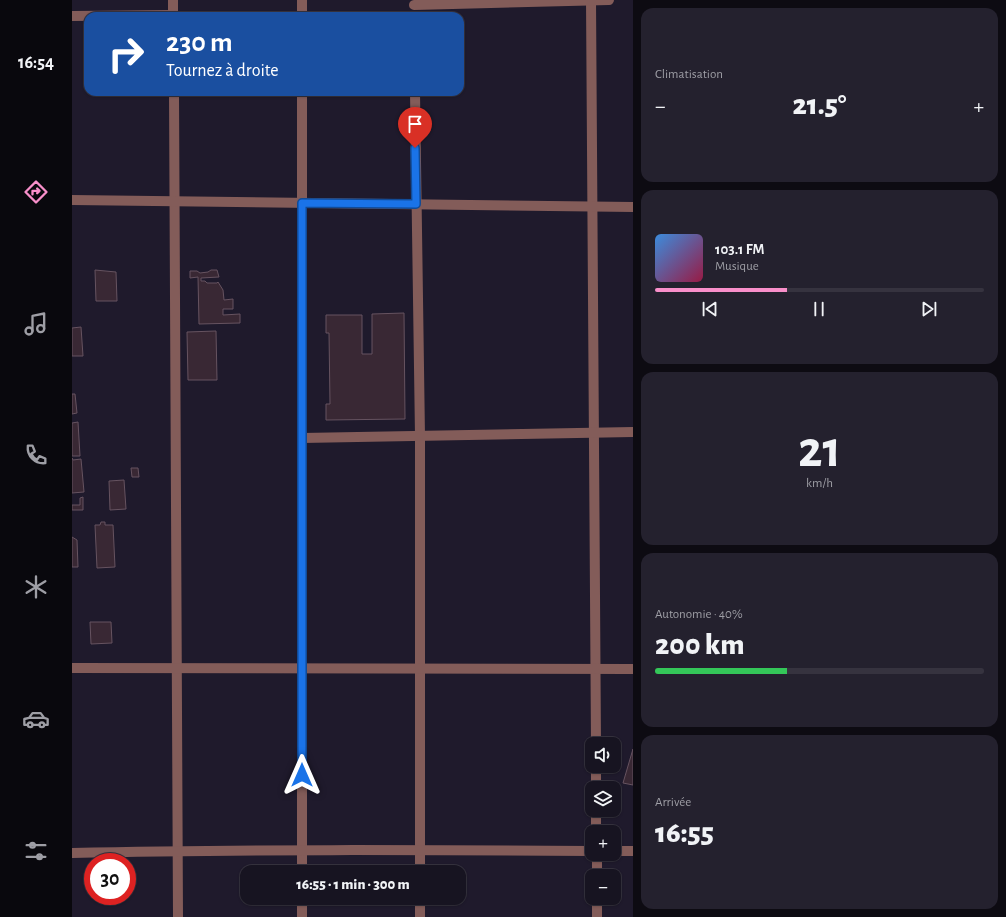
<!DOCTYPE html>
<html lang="fr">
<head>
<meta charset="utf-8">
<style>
	body { margin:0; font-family:"Alegreya Sans",sans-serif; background:#24212e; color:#f1f3f6; height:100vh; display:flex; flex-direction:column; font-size:15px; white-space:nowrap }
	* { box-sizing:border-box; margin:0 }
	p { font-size:13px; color:#9e9ea5 }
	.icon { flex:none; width:22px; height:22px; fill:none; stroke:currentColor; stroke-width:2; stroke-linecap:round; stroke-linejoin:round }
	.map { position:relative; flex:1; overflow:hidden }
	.sheet { display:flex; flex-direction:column; gap:8px; padding:8px; background:#0d0b12; width:373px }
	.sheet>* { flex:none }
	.top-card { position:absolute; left:12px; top:12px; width:380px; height:84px; border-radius:12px; box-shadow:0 1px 3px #0004,0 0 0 1px #36333f; background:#1a4fa0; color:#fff; overflow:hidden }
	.buttons { position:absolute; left:513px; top:737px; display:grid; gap:8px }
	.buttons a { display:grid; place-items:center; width:36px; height:36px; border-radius:8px; background:#171421; box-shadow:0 1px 3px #0004,0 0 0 1px #36333f; font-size:20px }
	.speed { position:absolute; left:12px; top:853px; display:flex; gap:8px; font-size:20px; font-weight:700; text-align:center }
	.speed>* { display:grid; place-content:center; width:52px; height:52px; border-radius:50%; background:#171421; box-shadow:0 1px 3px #0004,0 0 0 1px #36333f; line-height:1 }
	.speed .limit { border:6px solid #d22; background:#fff; color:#111 }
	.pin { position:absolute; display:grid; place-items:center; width:34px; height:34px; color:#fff; margin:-41px -17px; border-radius:50% 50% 50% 0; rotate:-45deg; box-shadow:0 0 4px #0007 }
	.pin .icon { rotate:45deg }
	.me { position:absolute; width:44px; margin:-22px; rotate:0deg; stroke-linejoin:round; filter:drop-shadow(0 0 3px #0008) }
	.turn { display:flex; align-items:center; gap:14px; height:84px; padding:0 16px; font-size:18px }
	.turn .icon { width:52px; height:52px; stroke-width:2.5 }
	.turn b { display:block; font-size:28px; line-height:34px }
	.big { font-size:30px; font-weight:800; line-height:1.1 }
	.sheet .widget { flex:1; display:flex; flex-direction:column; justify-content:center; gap:6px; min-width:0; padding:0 14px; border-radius:12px; background:#24212e }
	.sheet .dial { align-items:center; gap:0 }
	.dial b { font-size:52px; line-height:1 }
	.song { display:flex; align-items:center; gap:12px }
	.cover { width:48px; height:48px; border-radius:6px; background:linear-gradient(135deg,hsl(210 70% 55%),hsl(340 70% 35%)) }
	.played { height:4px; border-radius:2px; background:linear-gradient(90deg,#f98fca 40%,#36333f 40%) }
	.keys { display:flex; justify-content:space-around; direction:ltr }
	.heat { display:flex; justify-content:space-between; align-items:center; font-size:22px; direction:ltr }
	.charge { height:6px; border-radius:3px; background:linear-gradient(90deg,#34c759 40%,#36333f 0) }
	.trip { position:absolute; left:168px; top:865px; width:226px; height:40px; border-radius:12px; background:#171421; box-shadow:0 1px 3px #0004,0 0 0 1px #36333f; font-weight:800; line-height:40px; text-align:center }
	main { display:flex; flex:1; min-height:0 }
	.tab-bar { display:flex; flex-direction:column; width:72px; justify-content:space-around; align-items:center; background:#09080d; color:#9e9ea5 }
	.tab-bar .icon { width:28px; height:28px }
	.tab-bar .active { color:#f98fca }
	.tab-bar b { font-size:18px; color:#f1f3f6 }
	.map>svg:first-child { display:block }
	.building { fill:#392834; stroke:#665360 }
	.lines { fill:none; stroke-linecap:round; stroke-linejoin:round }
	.minor { stroke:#835c59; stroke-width:10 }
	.route-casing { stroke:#114b97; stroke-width:10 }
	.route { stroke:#1a73e8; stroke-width:7 }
</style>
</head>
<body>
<main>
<nav class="tab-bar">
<b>16:54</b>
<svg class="icon active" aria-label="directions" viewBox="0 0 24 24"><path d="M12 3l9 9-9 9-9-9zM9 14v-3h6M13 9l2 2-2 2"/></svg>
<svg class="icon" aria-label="music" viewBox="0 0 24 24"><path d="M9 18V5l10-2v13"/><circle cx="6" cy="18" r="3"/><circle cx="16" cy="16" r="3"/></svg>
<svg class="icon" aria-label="phone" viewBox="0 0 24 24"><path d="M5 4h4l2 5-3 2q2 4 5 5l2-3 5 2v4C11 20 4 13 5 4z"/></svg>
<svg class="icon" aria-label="climate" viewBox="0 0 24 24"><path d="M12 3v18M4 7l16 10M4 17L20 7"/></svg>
<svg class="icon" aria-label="car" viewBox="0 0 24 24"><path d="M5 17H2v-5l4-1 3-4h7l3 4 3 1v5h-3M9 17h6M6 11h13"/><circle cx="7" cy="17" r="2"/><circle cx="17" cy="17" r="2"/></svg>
<svg class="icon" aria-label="filters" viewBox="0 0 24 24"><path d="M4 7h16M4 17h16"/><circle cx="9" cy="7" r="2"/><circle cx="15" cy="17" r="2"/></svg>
</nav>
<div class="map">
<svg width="561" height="917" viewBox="0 0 561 917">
	<rect width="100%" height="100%" fill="#1f1a2c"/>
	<g class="building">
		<polygon points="23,270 44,272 45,301 24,301"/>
		<polygon points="139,270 145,270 147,277 129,278 129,281 133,281 135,283 145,283 146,282 151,290 152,300 161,299 161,309 151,309 151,315 168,314 168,323 127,324 126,277 118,278 118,271 125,271 128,273 136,272"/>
		<polygon points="332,313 333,419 254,420 254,404 258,404 257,333 254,333 254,315 290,315 290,354 300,354 300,314"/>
		<polygon points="9,327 11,356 0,356 0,328"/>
		<polygon points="144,331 145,380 116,380 115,332"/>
		<polygon points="0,394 3,394 5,413 0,414"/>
		<polygon points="6,422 8,456 0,456 0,423"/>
		<polygon points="0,458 1,460 9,459 12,492 0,493"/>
		<polygon points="59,468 66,468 67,477 60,477"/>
		<polygon points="52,480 54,509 38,510 37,481"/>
		<polygon points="11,497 11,510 0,510 0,505 8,505 8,498"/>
		<polygon points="29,522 33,522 33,525 41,525 43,567 25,568 23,525 28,525"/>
		<polygon points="0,537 5,540 6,567 0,567"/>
		<polygon points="18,622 39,622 40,643 19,644"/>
		<polygon points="561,749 561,785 551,783"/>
	</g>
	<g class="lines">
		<g class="minor">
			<polyline points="101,0 101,16"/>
			<polyline points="230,0 230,16"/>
			<polyline points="519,0 524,744"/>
			<polyline points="342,5 537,0"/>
			<polyline points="0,16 101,15"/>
			<polyline points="102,92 106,917"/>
			<polyline points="230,92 230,872"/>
			<polyline points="343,92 348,436 348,872"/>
			<polyline points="0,200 561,207"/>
			<polyline points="230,438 561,432"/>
			<polyline points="0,668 561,669"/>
			<polyline points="524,766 524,788"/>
			<polyline points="524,810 524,832"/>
			<polyline points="542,851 561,851"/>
			<path d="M0 853C173 849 347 850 520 851"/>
			<polyline points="525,854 525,876"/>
			<polyline points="348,898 348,917"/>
			<polyline points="525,898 525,917"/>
			<polyline points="230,917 230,898"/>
		</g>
	</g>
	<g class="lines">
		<defs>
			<polyline id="route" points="230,775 230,203 344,204 343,148"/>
		</defs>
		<use href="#route" class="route-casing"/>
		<use href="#route" class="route"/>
	</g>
</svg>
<div class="buttons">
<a><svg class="icon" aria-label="sound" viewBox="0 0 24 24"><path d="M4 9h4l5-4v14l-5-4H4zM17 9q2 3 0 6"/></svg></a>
<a><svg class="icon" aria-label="layers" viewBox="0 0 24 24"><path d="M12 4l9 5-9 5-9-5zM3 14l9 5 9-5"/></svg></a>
<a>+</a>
<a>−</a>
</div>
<div class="speed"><div class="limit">30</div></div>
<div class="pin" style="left:343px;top:148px;background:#d93025"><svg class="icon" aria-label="arrive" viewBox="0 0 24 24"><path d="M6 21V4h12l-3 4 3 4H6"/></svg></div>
<svg class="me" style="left:230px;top:775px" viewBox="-20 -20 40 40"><path d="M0-17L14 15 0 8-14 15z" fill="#1a73e8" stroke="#fff" stroke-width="4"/></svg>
<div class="trip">16:55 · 1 min · 300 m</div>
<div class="top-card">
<div class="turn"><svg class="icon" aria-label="right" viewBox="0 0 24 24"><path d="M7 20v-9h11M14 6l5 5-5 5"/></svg><div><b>230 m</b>Tournez à droite</div></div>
</div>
</div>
<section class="sheet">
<div class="widget"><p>Climatisation</p>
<div class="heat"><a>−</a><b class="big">21.5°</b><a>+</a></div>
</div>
<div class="widget">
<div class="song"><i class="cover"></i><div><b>103.1 FM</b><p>Musique</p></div></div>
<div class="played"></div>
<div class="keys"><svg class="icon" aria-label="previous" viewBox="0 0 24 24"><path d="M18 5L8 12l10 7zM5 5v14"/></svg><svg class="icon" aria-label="pause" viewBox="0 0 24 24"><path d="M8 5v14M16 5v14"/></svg><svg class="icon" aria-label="next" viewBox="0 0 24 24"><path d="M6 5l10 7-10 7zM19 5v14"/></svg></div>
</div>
<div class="widget dial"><b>21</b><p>km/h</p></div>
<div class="widget"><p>Autonomie · 40%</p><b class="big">200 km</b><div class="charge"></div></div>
<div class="widget"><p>Arrivée</p><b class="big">16:55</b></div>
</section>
</main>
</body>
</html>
